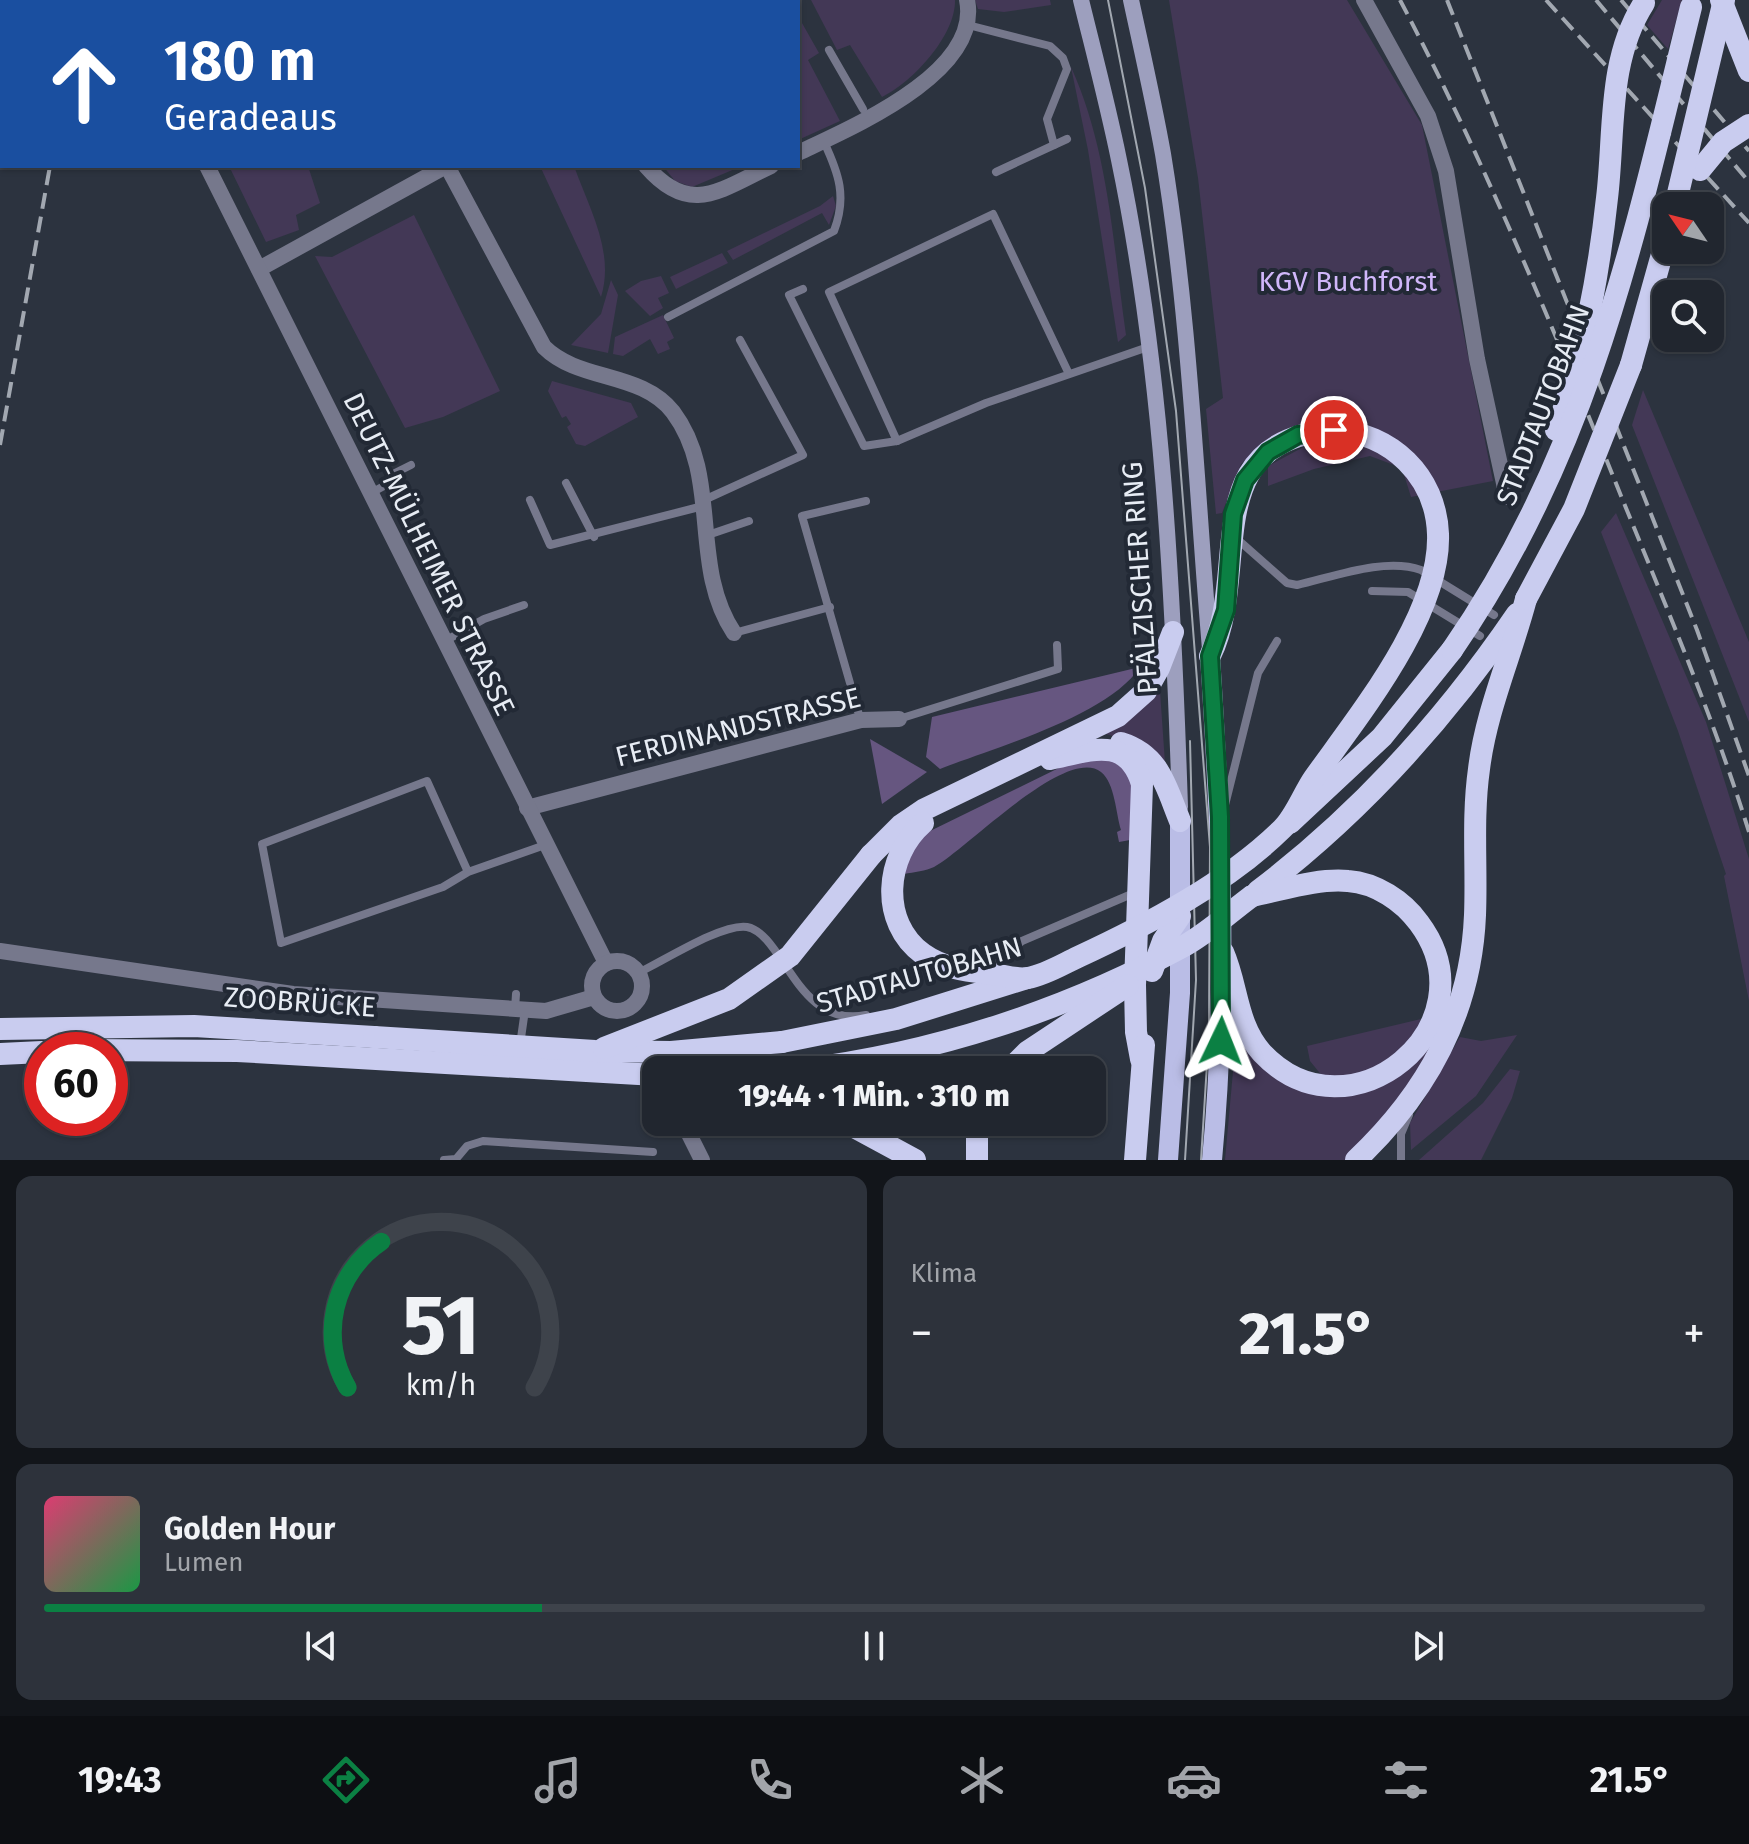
<!DOCTYPE html>
<html lang="de">
<head>
<meta charset="utf-8">
<style>
	body { margin:0; font-family:"Fira Sans",sans-serif; background:#2d323b; color:#f1f3f6; height:100vh; display:flex; flex-direction:column; font-size:30px; white-space:nowrap }
	* { box-sizing:border-box; margin:0 }
	p { font-size:26px; color:#a2a5aa }
	.icon { flex:none; width:44px; height:44px; fill:none; stroke:currentColor; stroke-width:2; stroke-linecap:round; stroke-linejoin:round }
	.map { position:relative; height:1160px; overflow:hidden }
	.sheet { display:flex; flex-direction:column; gap:16px; padding:16px; background:#12151a; flex:1 }
	.sheet>* { flex:none }
	.banner { position:absolute; left:0px; top:0px; width:800px; height:168px; box-shadow:0 2px 6px #0004,0 0 0 2px #3e434b; background:#1a4fa0; color:#fff; overflow:hidden }
	.needle { width:52px; rotate:305deg }
	.buttons { position:absolute; left:1652px; top:192px; display:grid; gap:16px }
	.buttons a { display:grid; place-items:center; width:72px; height:72px; border-radius:16px; background:#21262f; box-shadow:0 2px 6px #0004,0 0 0 2px #3e434b; font-size:40px }
	.speed { position:absolute; left:24px; top:1032px; display:flex; gap:16px; font-size:40px; font-weight:700; text-align:center }
	.speed>* { display:grid; place-content:center; width:104px; height:104px; border-radius:50%; background:#21262f; box-shadow:0 2px 6px #0004,0 0 0 2px #3e434b; line-height:1 }
	.speed .limit { border:12px solid #d22; background:#fff; color:#111 }
	.pin { position:absolute; display:grid; place-items:center; width:68px; height:68px; color:#fff; margin:-34px; border:4px solid #fff; border-radius:50%; box-shadow:0 2px 8px #0007 }
	.me { position:absolute; width:88px; margin:-44px; rotate:2deg; stroke-linejoin:round; filter:drop-shadow(0 0 6px #0008) }
	.turn { display:flex; align-items:center; gap:28px; height:168px; padding:0 32px; font-size:36px }
	.turn .icon { width:104px; height:104px; stroke-width:2.5 }
	.turn b { display:block; font-size:56px; line-height:68px }
	.big { font-size:60px; font-weight:800; line-height:1.1 }
	.sheet .card { flex:1; display:flex; flex-direction:column; justify-content:center; gap:12px; min-width:0; padding:0 28px; border-radius:16px; background:#2d323b }
	.sheet .dial { align-items:center; gap:0 }
	.dial svg { height:208px; overflow:visible; fill:none; stroke:#3e434b; stroke-width:7; stroke-linecap:round; text-anchor:middle }
	.dial text { fill:#f1f3f6; stroke:none }
	.song { display:flex; align-items:center; gap:24px }
	.cover { width:96px; height:96px; border-radius:12px; background:linear-gradient(135deg,hsl(340 70% 55%),hsl(140 70% 35%)) }
	.played { height:8px; border-radius:4px; background:linear-gradient(90deg,#0b8043 30%,#3e434b 30%) }
	.keys { display:flex; justify-content:space-around; direction:ltr }
	.heat { display:flex; justify-content:space-between; align-items:center; font-size:44px; direction:ltr }
	.sheet .tiles { flex:1; display:grid; gap:16px; grid-template-columns:1fr 1fr }
	.card:last-child { grid-column:span 2 }
	.trip { position:absolute; left:642px; top:1056px; width:464px; height:80px; border-radius:16px; background:#21262f; box-shadow:0 2px 6px #0004,0 0 0 2px #3e434b; font-weight:800; line-height:80px; text-align:center }
	.dock { display:flex; height:128px; justify-content:space-around; align-items:center; background:#0d0f13; color:#a2a5aa }
	.dock .icon { width:56px; height:56px }
	.dock .current { color:#0b8043 }
	.dock b { font-size:36px; color:#f1f3f6 }
	.map>svg:first-child { display:block }
	.green { fill:#433856 }
	.forest { fill:#665680 }
	.lines { fill:none; stroke-linecap:round; stroke-linejoin:round }
	.service { stroke:#76788c; stroke-width:8 }
	.minor { stroke:#76788c; stroke-width:16 }
	.tertiary { stroke:#76788c; stroke-width:16 }
	.secondary { stroke:#9d9fbe; stroke-width:16 }
	.primary { stroke:#babde6; stroke-width:20 }
	.trunk { stroke:#c9ccef; stroke-width:22 }
	.tram { stroke:#a2a8b1; stroke-width:2 }
	.rail { stroke:#a2a8b1; stroke-width:4; stroke-dasharray:16 8; stroke-linecap:butt }
	.trunk-bridge { stroke:#c9ccef; stroke-width:22 }
	.route-casing { stroke:#07532c; stroke-width:20 }
	.route { stroke:#0b8043; stroke-width:14 }
	.labels { text-anchor:middle; dominant-baseline:central; stroke-width:8; stroke-linejoin:round; paint-order:stroke }
	.park-label { font-size:28px; fill:#d0b7fa; stroke:#222935 }
	.street-label { font-size:28px; fill:#e7ecf4; stroke:#222935 }
</style>
</head>
<body>
<div class="map">
<svg width="1749" height="1160" viewBox="0 0 1749 1160">
	<rect width="100%" height="100%" fill="#2c333f"/>
	<g class="green">
		<path d="M811 0H955C956 35 913 82 882 97L850 45 837 50Z"/>
		<polygon points="975,0 1050,0 1051,5 1004,12 978,9"/>
		<polygon points="1169,0 1347,0 1422,125 1493,481 1411,497 1402,468 1370,456 1314,469 1268,486 1268,466 1311,443 1267,441 1241,464 1222,513 1216,514 1206,409 1223,398 1198,178"/>
		<polygon points="1662,0 1682,0 1668,49 1647,25"/>
		<polygon points="798,16 819,53 808,60 840,121 798,140"/>
		<path d="M1071 67C1109 151 1113 245 1126 335L1118 342 1088 150Z"/>
		<polygon points="229,166 308,166 320,203 296,215 299,230 266,242"/>
		<path d="M540 166H574C589 208 615 252 601 297Z"/>
		<polygon points="663,166 742,166 692,187 675,181"/>
		<polygon points="833,196 836,206 829,225 822,213 733,260 727,251 820,206"/>
		<polygon points="414,215 500,391 443,417 405,428 315,256 332,257"/>
		<polygon points="722,253 728,263 676,289 670,277"/>
		<polygon points="661,276 669,293 658,298 663,308 650,316 625,291 641,281"/>
		<polygon points="611,280 618,295 608,353 571,345 601,314"/>
		<polygon points="663,315 674,338 667,342 670,349 658,354 650,339 623,356 613,354 615,337"/>
		<polygon points="552,381 631,403 638,417 585,446 576,444 567,427 571,424 566,416 562,418 548,391"/>
		<polygon points="1643,390 1749,642 1749,722 1632,425"/>
		<polygon points="1616,513 1706,722 1749,859 1749,1001 1724,876 1726,874 1678,731 1601,532"/>
		<polygon points="1159,687 1160,691 1165,763 1122,739 1106,734"/>
		<polygon points="1421,1019 1410,1047 1362,1075 1323,1077 1310,1061 1307,1046"/>
		<polygon points="1237,1027 1243,1039 1343,1093 1438,1027 1430,1062 1346,1160 1225,1160"/>
		<polygon points="1517,1035 1476,1096 1411,1150 1410,1123 1460,1037 1481,1041"/>
		<polygon points="1510,1069 1520,1071 1512,1098 1481,1160 1419,1160 1483,1103"/>
	</g>
	<g class="forest">
		<path d="M1140 667C1108 716 996 747 940 769L926 757 932 717Z"/>
		<polygon points="870,739 927,772 882,804"/>
		<path d="M1103 755 1132 774 1130 840 1119 842 1117 832 1121 830C1116 814 1115 783 1101 772 1066 745 966 850 934 867 926 871 914 872 904 874L911 851 926 833 1071 762Z"/>
	</g>
	<g class="lines">
		<g class="service">
			<polyline points="389,2 392,0"/>
			<polyline points="968,25 1050,46 1063,58 1067,69 1047,119 1054,145"/>
			<polyline points="829,50 863,109"/>
			<polyline points="996,172 1067,139"/>
			<polyline points="803,289 789,295 864,446 897,441"/>
			<path d="M668 317 834 231C847 197 839 174 824 142"/>
			<polyline points="1069,374 993,214 829,292 897,441 986,403 1148,347"/>
			<polyline points="566,483 594,537"/>
			<polyline points="371,493 393,481 395,473 411,465"/>
			<polyline points="530,500 550,545 703,506"/>
			<polyline points="704,500 803,455 740,340"/>
			<polyline points="705,536 749,521"/>
			<path d="M1236 538 1287 583 1297 585C1333 577 1385 557 1421 570L1494 615"/>
			<polyline points="1372,591 1408,592 1480,636"/>
			<polyline points="734,633 830,607"/>
			<polyline points="445,641 484,619 524,605"/>
			<polyline points="850,683 802,516 866,501"/>
			<polyline points="855,703 861,720"/>
			<polyline points="899,719 1058,669 1057,645"/>
			<polyline points="1225,805 1258,673 1277,641"/>
			<polyline points="468,872 427,781 262,844 281,943 443,887 468,872 545,845"/>
			<polyline points="989,970 1022,941 1134,893"/>
			<path d="M638 973C662 962 722 923 747 927 784 934 797 1029 866 1015"/>
			<polyline points="515,1009 516,994"/>
			<polyline points="520,1045 525,1010"/>
			<polyline points="444,1160 456,1159 467,1146 483,1141 653,1152"/>
			<polyline points="1401,1160 1401,1134 1409,1115"/>
		</g>
		<g class="minor">
			<polyline points="536,0 537,2"/>
			<polyline points="1364,0 1428,116 1446,171 1477,359 1507,497"/>
			<polyline points="625,2 626,0"/>
			<path d="M798 153C850 128 982 73 967 0"/>
			<path d="M447 166 544 347C579 382 641 371 673 412 722 477 689 566 734 633"/>
			<path d="M646 166C690 217 720 190 771 166"/>
			<polyline points="259,269 446,166"/>
			<polyline points="527,808 861,720 899,719"/>
			<polyline points="0,951 293,994 546,1011 594,997"/>
		</g>
		<g class="tertiary">
			<polyline points="124,0 125,2"/>
			<polyline points="207,166 606,963"/>
			<circle cx="617" cy="986" r="25"/>
			<polyline points="683,1122 702,1160"/>
		</g>
		<g class="secondary">
			<path d="M1081 0C1094 53 1108 106 1119 160 1163 372 1173 591 1180 807"/>
			<path d="M1131 0C1142 51 1154 103 1163 154 1190 318 1196 484 1210 649"/>
		</g>
		<g class="primary">
			<path d="M1210 656C1221 825 1228 992 1212 1160"/>
			<polyline points="1168,1160 1180,993 1180,821"/>
		</g>
		<g class="trunk">
			<polyline points="1721,0 1749,71"/>
			<polyline points="1631,365 1666,240"/>
			<path d="M1210 656C1252 571 1194 440 1334 430"/>
			<path d="M1121 743C1160 755 1166 787 1180 821"/>
			<path d="M1050 759C1089 751 1127 734 1142 784L1135 985 1136 1032 1141 1059"/>
			<polyline points="1290,823 1382,737 1452,650"/>
			<polyline points="871,855 901,825 923,810 1118,716 1146,691 1159,668 1173,632"/>
			<path d="M1258 891C1361 813 1444 721 1517 614"/>
			<path d="M1223 952C1238 986 1236 1024 1262 1053 1350 1146 1495 1025 1419 923 1403 901 1376 883 1348 881 1318 878 1282 890 1252 896"/>
			<polyline points="1152,971 1163,941 1180,916"/>
			<polyline points="0,1029 194,1026 374,1037"/>
			<polyline points="782,1042 896,1019 1027,978"/>
			<polyline points="84,1050 237,1051 656,1075"/>
			<polyline points="0,1054 42,1052"/>
			<polyline points="845,1122 915,1160"/>
			<polyline points="977,1160 977,1122"/>
			<polyline points="1135,1160 1144,1045"/>
			<path d="M1356 1160C1427 1093 1471 1014 1475 915 1477 867 1472 818 1479 769 1486 711 1511 656 1526 599"/>
		</g>
		<g class="tram">
			<polyline points="1108,0 1145,188 1176,411 1210,847 1209,1032 1201,1160"/>
			<polyline points="1185,1160 1196,980 1190,741"/>
		</g>
		<g class="rail">
			<path d="M1400 0C1482 156 1549 318 1615 481 1662 597 1712 713 1749 832"/>
			<polyline points="1447,0 1697,630 1749,776"/>
			<polyline points="1546,0 1749,223"/>
			<polyline points="1596,0 1749,182"/>
			<polyline points="1621,0 1749,151"/>
			<polyline points="79,2 79,0"/>
			<polyline points="0,445 50,166"/>
		</g>
		<g class="trunk-bridge">
			<polyline points="1700,170 1723,142 1749,125"/>
			<polyline points="1675,206 1724,0"/>
			<path d="M1556 430C1583 360 1599 272 1607 198 1615 132 1607 61 1644 3"/>
			<polyline points="1526,599 1574,509 1631,365"/>
			<path d="M1452 650C1590 451 1634 237 1691 7"/>
			<path d="M923 823C885 856 879 922 923 954 944 969 968 971 992 974 1003 975 1017 980 1028 978 1045 975 1063 964 1078 957 1147 925 1227 883 1282 829 1295 817 1303 794 1314 778 1358 716 1441 615 1438 534 1436 476 1391 433 1334 430"/>
			<polyline points="374,1037 595,1051 671,1052 782,1042"/>
			<polyline points="604,1048 729,999 790,956 871,855"/>
			<path d="M798 1070C931 1054 1065 1011 1184 946 1208 933 1230 912 1252 896"/>
			<polyline points="1009,1070 1027,1052 1128,985"/>
		</g>
	</g>
	<g class="lines">
		<defs>
			<polyline id="route" points="1221,1041 1220,817 1210,656 1226,610 1233,514 1245,480 1268,452 1298,435 1334,430"/>
		</defs>
		<use href="#route" class="route-casing"/>
		<use href="#route" class="route"/>
	</g>
	<g class="labels">
		<g class="park-label">
			<text x="1348" y="281">KGV Buchforst</text>
		</g>
		<g class="street-label">
			<text transform="translate(1543 405) rotate(-69)">STADTAUTOBAHN</text>
			<text transform="translate(429 554) rotate(64)">DEUTZ-MÜLHEIMER STRASSE</text>
			<text transform="translate(1140 578) rotate(-94)">PFÄLZISCHER RING</text>
			<text transform="translate(738 727) rotate(-14)">FERDINANDSTRASSE</text>
			<text transform="translate(919 975) rotate(-16)">STADTAUTOBAHN</text>
			<text transform="translate(300 1002) rotate(4)">ZOOBRÜCKE</text>
		</g>
	</g>
</svg>
<div class="buttons">
<a><svg class="needle" viewBox="-14 -14 28 28"><path d="M0-13l5 13h-10z" fill="#e53935"/><path d="M0 13l5-13h-10z" fill="#a2a5aa"/></svg></a>
<a><svg class="icon" aria-label="search" viewBox="0 0 24 24"><circle cx="10" cy="10" r="6"/><path d="M15 15l6 6"/></svg></a>
</div>
<div class="speed"><div class="limit">60</div></div>
<div class="pin" style="left:1334px;top:430px;background:#d93025"><svg class="icon" aria-label="arrive" viewBox="0 0 24 24"><path d="M6 21V4h12l-3 4 3 4H6"/></svg></div>
<svg class="me" style="left:1221px;top:1041px" viewBox="-20 -20 40 40"><path d="M0-17L14 15 0 8-14 15z" fill="#0b8043" stroke="#fff" stroke-width="4"/></svg>
<div class="trip">19:44 · 1 Min. · 310 m</div>
<div class="banner">
<div class="turn"><svg class="icon" aria-label="ahead" viewBox="0 0 24 24"><path d="M12 20V5M6 11l6-6 6 6"/></svg><div><b>180 m</b>Geradeaus</div></div>
</div>
</div>
<section class="sheet">
<div class="tiles">
<div class="card dial"><svg viewBox="0 0 100 80">
<path d="M14 69A42 42 0 1 1 86 69"/>
<path d="M14 69A42 42 0 0 1 27 13" stroke="#0b8043"/>
<text x="50" y="56" font-size="32" font-weight="700">51</text>
<text x="50" y="72" font-size="11">km/h</text>
</svg></div>
<div class="card"><p>Klima</p>
<div class="heat"><a>−</a><b class="big">21.5°</b><a>+</a></div>
</div>
<div class="card">
<div class="song"><i class="cover"></i><div><b>Golden Hour</b><p>Lumen</p></div></div>
<div class="played"></div>
<div class="keys"><svg class="icon" aria-label="previous" viewBox="0 0 24 24"><path d="M18 5L8 12l10 7zM5 5v14"/></svg><svg class="icon" aria-label="pause" viewBox="0 0 24 24"><path d="M8 5v14M16 5v14"/></svg><svg class="icon" aria-label="next" viewBox="0 0 24 24"><path d="M6 5l10 7-10 7zM19 5v14"/></svg></div>
</div>
</div>
</section>
<nav class="dock">
<b>19:43</b>
<svg class="icon current" aria-label="directions" viewBox="0 0 24 24"><path d="M12 3l9 9-9 9-9-9zM9 14v-3h6M13 9l2 2-2 2"/></svg>
<svg class="icon" aria-label="music" viewBox="0 0 24 24"><path d="M9 18V5l10-2v13"/><circle cx="6" cy="18" r="3"/><circle cx="16" cy="16" r="3"/></svg>
<svg class="icon" aria-label="phone" viewBox="0 0 24 24"><path d="M5 4h4l2 5-3 2q2 4 5 5l2-3 5 2v4C11 20 4 13 5 4z"/></svg>
<svg class="icon" aria-label="climate" viewBox="0 0 24 24"><path d="M12 3v18M4 7l16 10M4 17L20 7"/></svg>
<svg class="icon" aria-label="car" viewBox="0 0 24 24"><path d="M5 17H2v-5l4-1 3-4h7l3 4 3 1v5h-3M9 17h6M6 11h13"/><circle cx="7" cy="17" r="2"/><circle cx="17" cy="17" r="2"/></svg>
<svg class="icon" aria-label="filters" viewBox="0 0 24 24"><path d="M4 7h16M4 17h16"/><circle cx="9" cy="7" r="2"/><circle cx="15" cy="17" r="2"/></svg>
<b>21.5°</b>
</nav>
</body>
</html>
